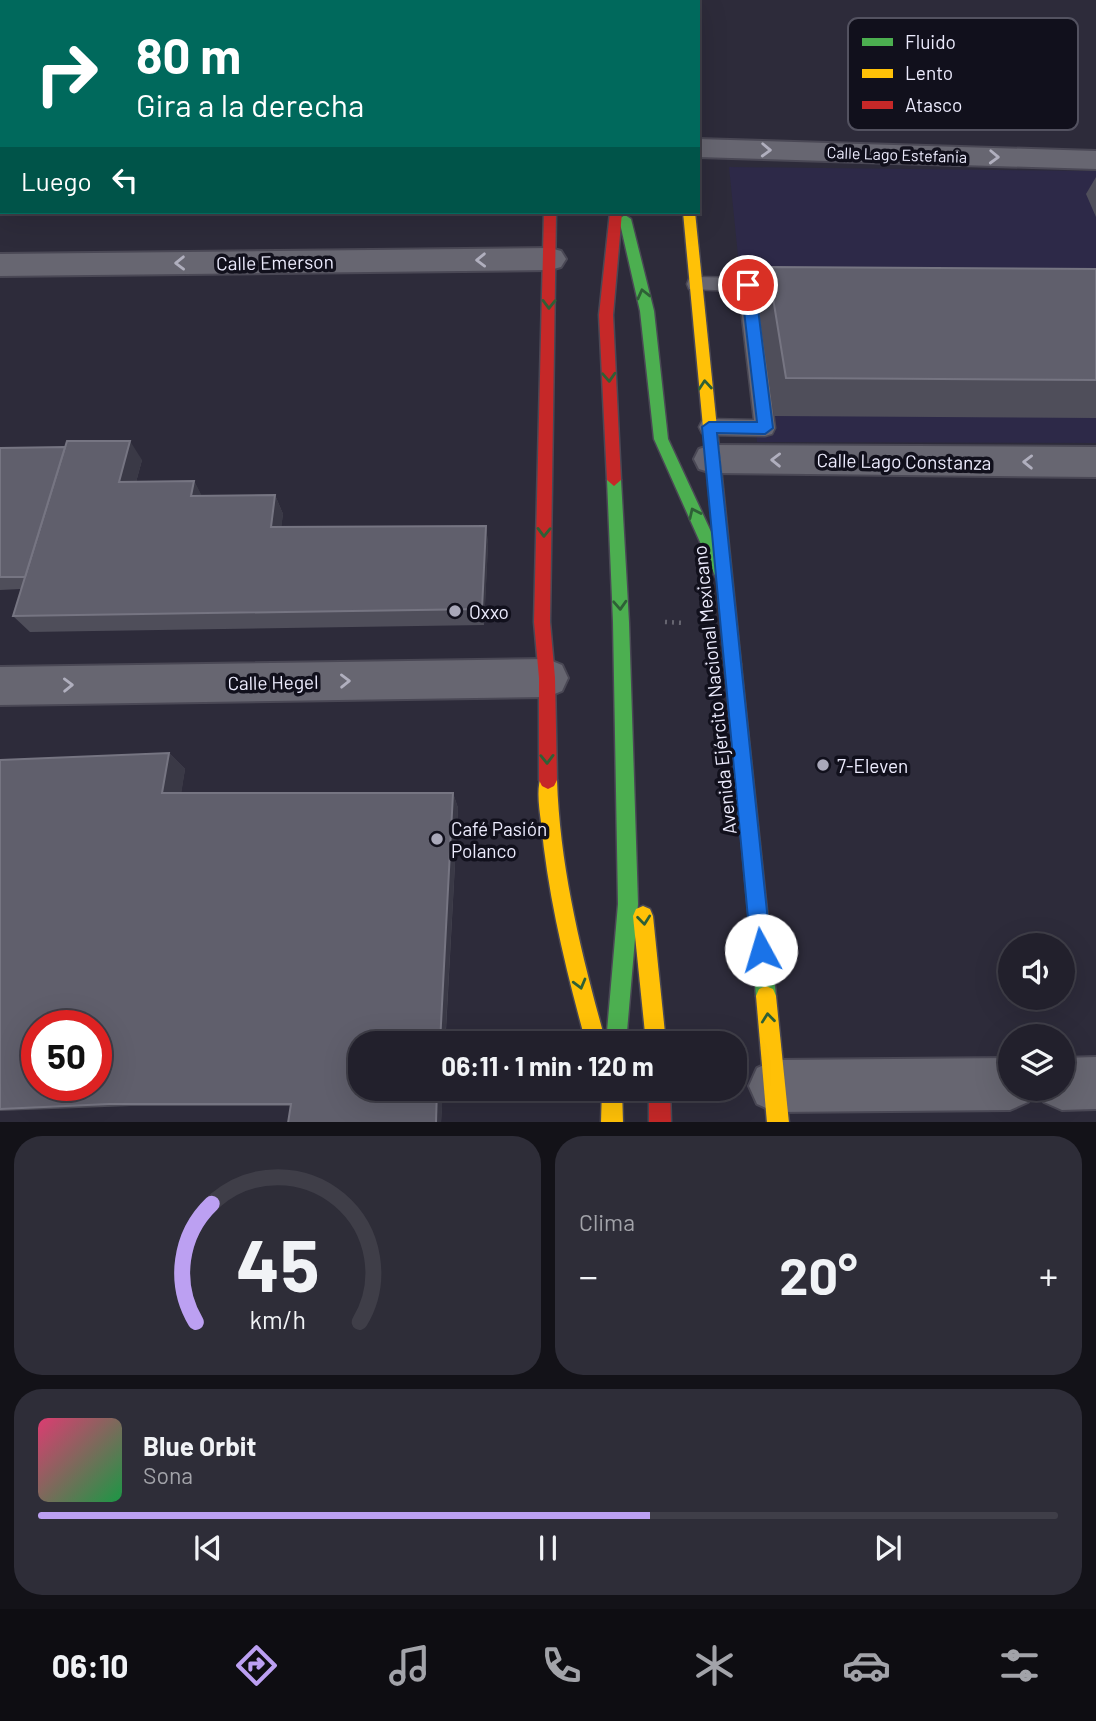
<!DOCTYPE html>
<html lang="es">
<head>
<meta charset="utf-8">
<style>
	body { margin:0; font-family:Barlow,sans-serif; background:#2e2d38; color:#f1f3f6; height:100vh; display:flex; flex-direction:column; font-size:26px; white-space:nowrap }
	* { box-sizing:border-box; margin:0 }
	p { font-size:23px; color:#a2a3a9 }
	.icon { flex:none; width:38px; height:38px; fill:none; stroke:currentColor; stroke-width:2; stroke-linecap:round; stroke-linejoin:round }
	.map { position:relative; height:1122px; overflow:hidden }
	.details { display:flex; flex-direction:column; gap:14px; padding:14px; background:#131218; flex:1 }
	.details>* { flex:none }
	.guide { position:absolute; left:0px; top:0px; width:700px; height:214px; box-shadow:0 7px 28px #0002,0 0 0 2px #3f3e48; background:#00695c; color:#fff; overflow:hidden }
	.buttons { position:absolute; left:998px; top:933px; display:grid; gap:14px }
	.buttons a { display:grid; place-items:center; width:77px; height:77px; border-radius:50%; background:#22202c; box-shadow:0 7px 28px #0002,0 0 0 2px #3f3e48; font-size:35px }
	.speed { position:absolute; left:21px; top:1010px; display:flex; gap:14px; font-size:35px; font-weight:700; text-align:center }
	.speed>* { display:grid; place-content:center; width:91px; height:91px; border-radius:50%; background:#22202c; box-shadow:0 7px 28px #0002,0 0 0 2px #3f3e48; line-height:1 }
	.speed .limit { border:10px solid #d22; background:#fff; color:#111 }
	.pin { position:absolute; display:grid; place-items:center; width:60px; height:60px; color:#fff; margin:-30px; border:4px solid #fff; border-radius:50%; box-shadow:0 2px 7px #0007 }
	.me { position:absolute; width:77px; margin:-38px; rotate:354deg; stroke-linejoin:round; filter:drop-shadow(0 0 5px #0008) }
	.turn { display:flex; align-items:center; gap:24px; height:147px; padding:0 21px; font-size:32px }
	.turn .icon { width:91px; height:91px; stroke-width:2.5 }
	.turn b { display:block; font-size:49px; line-height:60px }
	.then { display:flex; align-items:center; height:66px; padding:0 21px; background:#0003; gap:14px; font-size:26px }
	.big { font-size:52px; font-weight:700; line-height:1.1 }
	.details .widget { flex:1; display:flex; flex-direction:column; justify-content:center; gap:10px; min-width:0; padding:0 24px; border-radius:28px; background:#2e2d38 }
	.details .dial { align-items:center; gap:0 }
	.dial svg { height:182px; overflow:visible; fill:none; stroke:#3f3e48; stroke-width:7; stroke-linecap:round; text-anchor:middle }
	.dial text { fill:#f1f3f6; stroke:none }
	.song { display:flex; align-items:center; gap:21px }
	.cover { width:84px; height:84px; border-radius:10px; background:linear-gradient(135deg,hsl(340 70% 55%),hsl(140 70% 35%)) }
	.played { height:7px; border-radius:4px; background:linear-gradient(90deg,#bca0f2 60%,#3f3e48 60%) }
	.keys { display:flex; justify-content:space-around; direction:ltr }
	.heat { display:flex; justify-content:space-between; align-items:center; font-size:38px; direction:ltr }
	.details .tiles { flex:1; display:grid; gap:14px; grid-template-columns:1fr 1fr }
	.widget:last-child { grid-column:span 2 }
	.trip { position:absolute; left:348px; top:1031px; width:399px; height:70px; border-radius:28px; background:#22202c; box-shadow:0 7px 28px #0002,0 0 0 2px #3f3e48; font-weight:700; line-height:70px; text-align:center }
	.tabs { display:flex; height:112px; justify-content:space-around; align-items:center; background:#0e0d12; color:#a2a3a9 }
	.tabs .icon { width:49px; height:49px }
	.tabs .current { color:#bca0f2 }
	.tabs b { font-size:32px; color:#f1f3f6 }
	.map>svg:first-child { display:block }
	.built { fill:#2d2948 }
	.lines { fill:none; stroke-linecap:round; stroke-linejoin:round }
	.lane-casing { stroke:#4a4855; stroke-width:3 }
	.street-casing { stroke:#4a4855; stroke-width:4 }
	.fast-casing { stroke:#4a4855; stroke-width:3 }
	.slow-casing { stroke:#4a4855; stroke-width:3 }
	.jam-casing { stroke:#4a4855; stroke-width:3 }
	.path { stroke:#676671; stroke-width:4.5; stroke-dasharray:2 5; stroke-linecap:butt }
	.lane { fill:#676671; fill-rule:evenodd }
	.street { fill:#676671; fill-rule:evenodd }
	.fast { fill:#4caf50; fill-rule:evenodd }
	.slow { fill:#ffc107; fill-rule:evenodd }
	.jam { fill:#c62828; fill-rule:evenodd }
	.wall { fill:#4f4e5a }
	.shaded-wall { fill:#3a3946 }
	.building { fill:#605f6c; stroke:#767582; stroke-width:2; fill-rule:evenodd }
	.oneway { stroke:#b0afbe }
	.oneway2 { stroke:#2e6036 }
	.route { fill:#1a73e8; stroke:#114b97; stroke-width:2 }
	.poi-dot { fill:#a9a8b9; stroke:#11101c; stroke-width:2.5 }
	.labels { text-anchor:middle; dominant-baseline:central; stroke-width:7; stroke-linejoin:round; paint-order:stroke }
	.far-street-label { font-size:16px; fill:#ecebfd; stroke:#11101c }
	.street-label { font-size:19px; fill:#ecebfd; stroke:#11101c }
	.poi-label { font-size:19px; fill:#ecebfd; stroke:#11101c; text-anchor:start }
	.key { fill:#11101c; stroke:#535260; stroke-width:2 }
	.key-label { font-size:19px; fill:#ecebfd }
</style>
</head>
<body>
<div class="map">
<svg width="1096" height="1123" viewBox="0 0 1096 1123">
	<rect width="100%" height="100%" fill="#2d2b3a"/>
	<polygon class="built" points="729,167 1096,171 1096,443 757,442"/>
	<g class="lines">
		<defs>
			<polygon id="lane" points="696,277 748,278 755,280 757,285 775,428 772,434 765,436 709,435 702,433 699,427 702,421 709,419 754,420 739,291 689,289 687,284 689,279"/>
			<g id="street">
				<polygon points="698,139 1096,151 1096,169 698,157"/>
				<polygon points="550,248 561,251 566,259 561,267 550,270 0,276 0,254"/>
				<polygon points="712,445 1096,447 1096,477 712,473 699,469 694,459 699,449"/>
				<polygon points="547,659 562,665 568,678 562,691 547,697 0,705 0,667"/>
				<polygon points="1096,1057 1096,1109 1062,1110 1044,1102 1038,1088 1062,1088 1062,1058"/>
				<polygon points="1010,1058 1010,1088 1034,1088 1028,1102 1010,1110 775,1112 757,1104 749,1086 757,1068 775,1060"/>
			</g>
			<g id="fast">
				<rect x="663" y="0" width="10" height="2"/>
				<polygon points="625,215 631,219 654,311 668,439 731,575 729,580 723,582 717,580 654,439 640,311 619,219"/>
				<polygon points="614,474 621,480 629,622 638,904 626,1043 606,1043 618,904 613,622 607,480"/>
				<polygon points="733,656 739,659 741,664 776,996 773,1003 766,1006 759,1003 756,996 725,664 727,659"/>
			</g>
			<g id="slow">
				<rect x="605" y="0" width="10" height="2"/>
				<polygon points="683,212 695,212 741,664 739,669 733,672 727,669 725,664"/>
				<path d="M548 771 554 774 557 780C560 870 582 956 606 1043H586C566 970 548 897 541 822 539 807 536 787 542 774Z"/>
				<polygon points="643,906 650,909 653,916 666,1043 646,1043 633,916 636,909"/>
				<polygon points="766,986 773,989 776,996 789,1123 767,1123 756,996 759,989"/>
				<polygon points="602,1088 622,1088 623,1123 601,1123"/>
			</g>
			<g id="jam">
				<rect x="546" y="0" width="10" height="2"/>
				<polygon points="544,212 556,212 550,622 555,678 557,780 554,786 548,789 542,786 539,780 539,678 534,622"/>
				<polygon points="610,212 622,212 613,315 621,480 614,486 607,480 599,315"/>
				<polygon points="649,1088 670,1088 671,1123 649,1123"/>
			</g>
		</defs>
		<use href="#lane" class="lane-casing"/>
		<use href="#street" class="street-casing"/>
		<use href="#fast" class="fast-casing"/>
		<use href="#slow" class="slow-casing"/>
		<use href="#jam" class="jam-casing"/>
		<polyline class="path" points="665,622 684,623"/>
		<use href="#lane" class="lane"/>
		<use href="#street" class="street"/>
		<use href="#fast" class="fast"/>
		<use href="#slow" class="slow"/>
		<use href="#jam" class="jam"/>
	</g>
	<g class="wall">
		<polygon points="1096,177 1096,217 1086,194"/>
		<polygon points="768,267 1096,269 1096,418 774,416 758,307"/>
		<polygon points="0,448 142,460 136,482 194,481 201,495 275,495 283,514 281,527 486,526 488,544 484,625 30,632 13,616 21,589 0,590"/>
		<polygon points="169,753 185,769 181,793 453,793 458,808 441,1123 288,1123 291,1106 131,1106 0,1111 0,760"/>
	</g>
	<g class="shaded-wall">
		<polygon points="130,441 142,460 131,501 119,482"/>
		<polygon points="194,481 204,500 191,496"/>
		<polygon points="275,495 283,514 279,545 271,527"/>
		<polygon points="486,526 488,544 484,625 482,609"/>
		<polygon points="169,753 185,769 179,808 162,793"/>
		<polygon points="453,793 458,808 445,1043 440,1043"/>
		<polygon points="437,1088 443,1088 441,1123 436,1123"/>
	</g>
	<g class="building">
		<polygon points="768,267 1096,269 1096,380 786,378"/>
		<polygon points="67,441 130,441 119,482 194,481 191,496 275,495 271,527 486,526 482,609 13,616"/>
		<polygon points="65,447 25,577 0,577 0,448"/>
		<path d="M169 753 162 793H453L440 1043H360V1088H437L436 1123H288L291 1104H109L0 1109V760ZM37 1026H96V1085H37Z"/>
	</g>
	<defs><path id="oneway-chevron" d="M-2-3.5L2.5 0L-2 3.5" fill="none" stroke-width="1.6" stroke-linecap="round" stroke-linejoin="round" transform="scale(1.75)"/></defs>
	<g class="oneway">
		<use href="#oneway-chevron" transform="translate(766 150) rotate(2)"/>
		<use href="#oneway-chevron" transform="translate(994 157) rotate(2)"/>
		<use href="#oneway-chevron" transform="translate(481 260) rotate(179)"/>
		<use href="#oneway-chevron" transform="translate(180 263) rotate(179)"/>
		<use href="#oneway-chevron" transform="translate(776 460) rotate(-179)"/>
		<use href="#oneway-chevron" transform="translate(1028 462) rotate(-179)"/>
		<use href="#oneway-chevron" transform="translate(345 681) rotate(-1)"/>
		<use href="#oneway-chevron" transform="translate(68 685) rotate(-1)"/>
	</g>
	<g class="oneway2">
		<use href="#oneway-chevron" transform="translate(643 294) rotate(-104)"/>
		<use href="#oneway-chevron" transform="translate(549 304) rotate(91)"/>
		<use href="#oneway-chevron" transform="translate(609 377) rotate(87)"/>
		<use href="#oneway-chevron" transform="translate(705 385) rotate(-95)"/>
		<use href="#oneway-chevron" transform="translate(694 513) rotate(-115)"/>
		<use href="#oneway-chevron" transform="translate(544 532) rotate(91)"/>
		<use href="#oneway-chevron" transform="translate(620 605) rotate(87)"/>
		<use href="#oneway-chevron" transform="translate(547 759) rotate(89)"/>
		<use href="#oneway-chevron" transform="translate(644 920) rotate(84)"/>
		<use href="#oneway-chevron" transform="translate(580 984) rotate(75)"/>
		<use href="#oneway-chevron" transform="translate(768 1018) rotate(-96)"/>
	</g>
	<polygon class="route" points="748,280 755,285 773,428 765,434 717,433 771,950 768,957 761,960 754,957 751,950 702,427 709,422 757,422 741,285"/>
	<g class="poi-dot">
		<circle cx="455" cy="611" r="7"/>
		<circle cx="823" cy="765" r="7"/>
		<circle cx="437" cy="839" r="7"/>
	</g>
	<g class="labels">
		<g class="far-street-label">
			<text transform="translate(897 154) rotate(2)">Calle Lago Estefania</text>
		</g>
		<g class="street-label">
			<text transform="translate(275 262) rotate(-1)">Calle Emerson</text>
			<text transform="translate(904 461) rotate(1)">Calle Lago Constanza</text>
			<text transform="translate(273 682) rotate(-1)">Calle Hegel</text>
			<text transform="translate(714 690) rotate(-96)">Avenida Ejército Nacional Mexicano</text>
		</g>
		<g class="poi-label">
			<text x="469" y="611">Oxxo</text>
			<text x="837" y="765">7-Eleven</text>
			<text x="451" y="828">Café Pasión<tspan x="451" dy="22">Polanco</tspan></text>
		</g>
	</g>
	<rect x="848" y="18" width="230" height="112" rx="10" class="key"/>
	<rect x="862" y="38" width="31" height="8" fill="#4caf50"/>
	<rect x="862" y="69" width="31" height="9" fill="#ffc107"/>
	<rect x="862" y="101" width="31" height="8" fill="#c62828"/>
	<g class="key-label">
		<text x="905" y="49">Fluido</text>
		<text x="905" y="80">Lento</text>
		<text x="905" y="112">Atasco</text>
	</g>
</svg>
<div class="buttons">
<a><svg class="icon" aria-label="sound" viewBox="0 0 24 24"><path d="M4 9h4l5-4v14l-5-4H4zM17 9q2 3 0 6"/></svg></a>
<a><svg class="icon" aria-label="layers" viewBox="0 0 24 24"><path d="M12 4l9 5-9 5-9-5zM3 14l9 5 9-5"/></svg></a>
</div>
<div class="speed"><div class="limit">50</div></div>
<div class="pin" style="left:748px;top:285px;background:#d93025"><svg class="icon" aria-label="arrive" viewBox="0 0 24 24"><path d="M6 21V4h12l-3 4 3 4H6"/></svg></div>
<svg class="me" style="left:761px;top:950px" viewBox="-20 -20 40 40"><circle r="19" fill="#fff"/><path d="M0-13L10 11 0 6-10 11z" fill="#1a73e8"/></svg>
<div class="trip">06:11 · 1 min · 120 m</div>
<div class="guide">
<div class="turn"><svg class="icon" aria-label="right" viewBox="0 0 24 24"><path d="M7 20v-9h11M14 6l5 5-5 5"/></svg><div><b>80 m</b>Gira a la derecha</div></div>
<div class="then">Luego<svg class="icon" aria-label="left" viewBox="0 0 24 24"><path d="M17 20v-9H6M10 6l-5 5 5 5"/></svg></div>
</div>
</div>
<section class="details">
<div class="tiles">
<div class="widget dial"><svg viewBox="0 0 100 80">
<path d="M14 69A42 42 0 1 1 86 69"/>
<path d="M14 69A42 42 0 0 1 21 17" stroke="#bca0f2"/>
<text x="50" y="56" font-size="32" font-weight="700">45</text>
<text x="50" y="72" font-size="11">km/h</text>
</svg></div>
<div class="widget"><p>Clima</p>
<div class="heat"><a>−</a><b class="big">20°</b><a>+</a></div>
</div>
<div class="widget">
<div class="song"><i class="cover"></i><div><b>Blue Orbit</b><p>Sona</p></div></div>
<div class="played"></div>
<div class="keys"><svg class="icon" aria-label="previous" viewBox="0 0 24 24"><path d="M18 5L8 12l10 7zM5 5v14"/></svg><svg class="icon" aria-label="pause" viewBox="0 0 24 24"><path d="M8 5v14M16 5v14"/></svg><svg class="icon" aria-label="next" viewBox="0 0 24 24"><path d="M6 5l10 7-10 7zM19 5v14"/></svg></div>
</div>
</div>
</section>
<nav class="tabs">
<b>06:10</b>
<svg class="icon current" aria-label="directions" viewBox="0 0 24 24"><path d="M12 3l9 9-9 9-9-9zM9 14v-3h6M13 9l2 2-2 2"/></svg>
<svg class="icon" aria-label="music" viewBox="0 0 24 24"><path d="M9 18V5l10-2v13"/><circle cx="6" cy="18" r="3"/><circle cx="16" cy="16" r="3"/></svg>
<svg class="icon" aria-label="phone" viewBox="0 0 24 24"><path d="M5 4h4l2 5-3 2q2 4 5 5l2-3 5 2v4C11 20 4 13 5 4z"/></svg>
<svg class="icon" aria-label="climate" viewBox="0 0 24 24"><path d="M12 3v18M4 7l16 10M4 17L20 7"/></svg>
<svg class="icon" aria-label="car" viewBox="0 0 24 24"><path d="M5 17H2v-5l4-1 3-4h7l3 4 3 1v5h-3M9 17h6M6 11h13"/><circle cx="7" cy="17" r="2"/><circle cx="17" cy="17" r="2"/></svg>
<svg class="icon" aria-label="filters" viewBox="0 0 24 24"><path d="M4 7h16M4 17h16"/><circle cx="9" cy="7" r="2"/><circle cx="15" cy="17" r="2"/></svg>
</nav>
</body>
</html>
